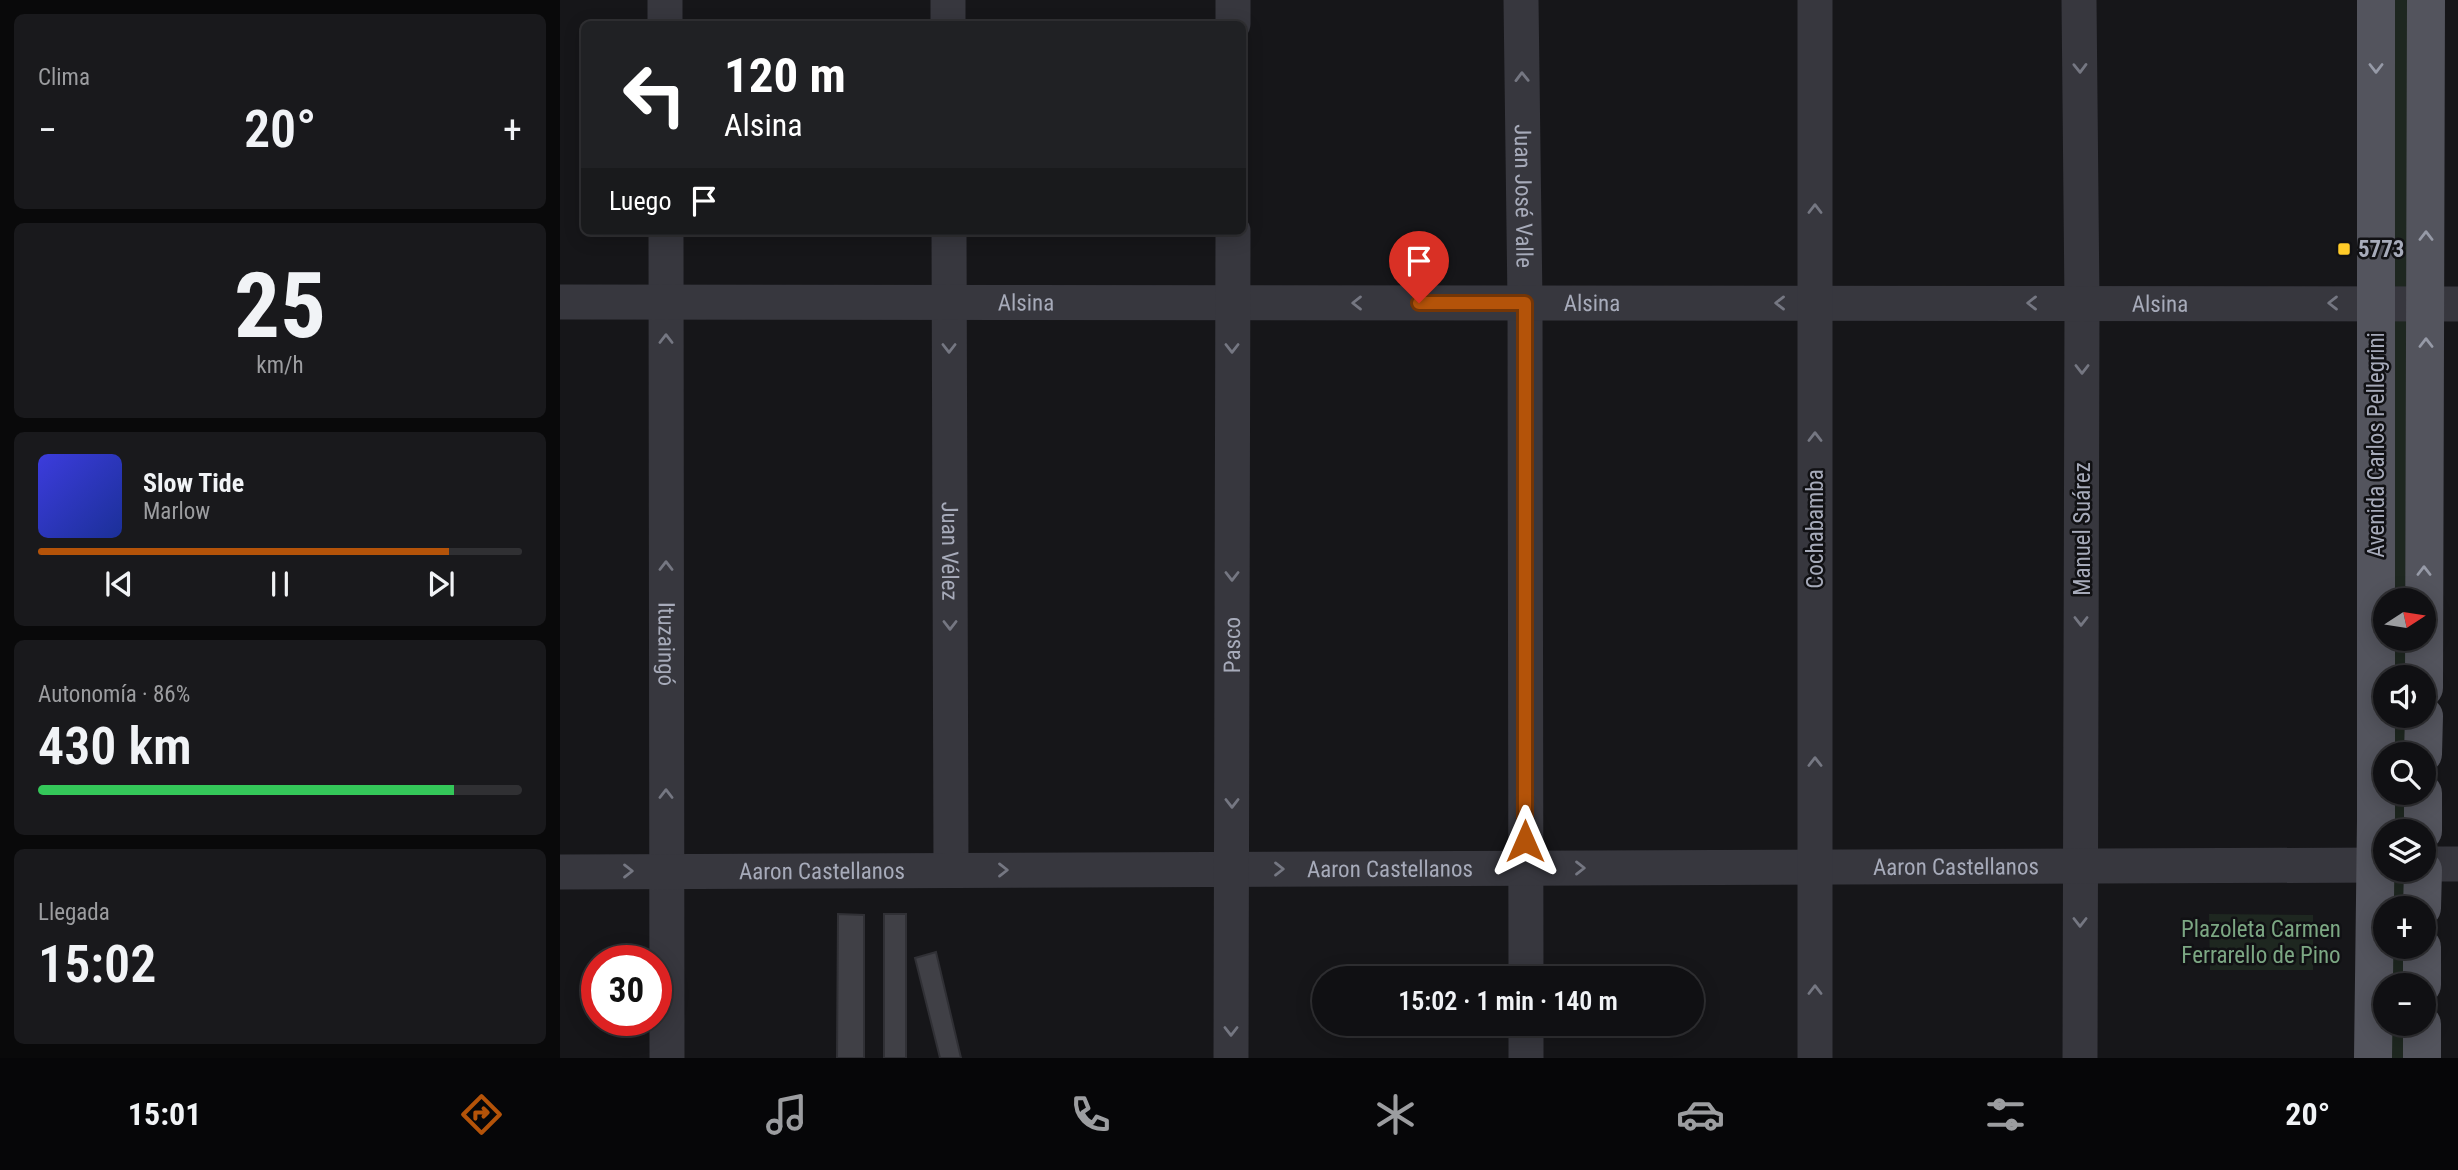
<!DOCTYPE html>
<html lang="es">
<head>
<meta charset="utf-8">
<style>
	body { margin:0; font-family:"Roboto Condensed",sans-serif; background:#19191c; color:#f1f3f6; height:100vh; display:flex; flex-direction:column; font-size:26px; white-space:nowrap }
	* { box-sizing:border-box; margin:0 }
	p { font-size:23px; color:#9c9da0 }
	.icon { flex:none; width:38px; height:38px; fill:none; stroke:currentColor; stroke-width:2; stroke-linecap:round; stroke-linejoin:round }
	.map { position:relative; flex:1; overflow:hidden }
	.sheet { display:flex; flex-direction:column; gap:14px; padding:14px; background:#09090a; width:560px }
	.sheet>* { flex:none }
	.guide { position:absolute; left:21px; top:21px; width:665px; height:214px; border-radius:10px; box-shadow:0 4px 18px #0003,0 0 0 2px #303033; background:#202124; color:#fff; overflow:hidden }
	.needle { width:46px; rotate:78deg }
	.tools { position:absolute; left:1813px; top:588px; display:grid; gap:14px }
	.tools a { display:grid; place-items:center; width:63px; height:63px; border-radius:50%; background:#101013; box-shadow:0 4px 18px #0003,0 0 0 2px #303033; font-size:35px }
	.speed { position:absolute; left:21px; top:945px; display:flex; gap:14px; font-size:35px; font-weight:700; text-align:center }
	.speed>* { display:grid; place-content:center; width:91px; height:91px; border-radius:50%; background:#101013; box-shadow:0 4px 18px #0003,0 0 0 2px #303033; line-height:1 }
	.speed .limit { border:10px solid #d22; background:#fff; color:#111 }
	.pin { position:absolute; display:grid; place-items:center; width:60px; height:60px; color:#fff; margin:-72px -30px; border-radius:50% 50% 50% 0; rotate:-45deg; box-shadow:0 0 7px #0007 }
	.pin .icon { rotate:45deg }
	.me { position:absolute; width:77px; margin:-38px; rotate:0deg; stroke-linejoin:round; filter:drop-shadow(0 0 5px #0008) }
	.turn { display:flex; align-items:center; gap:24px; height:147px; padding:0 28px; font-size:32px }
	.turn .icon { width:91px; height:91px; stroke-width:2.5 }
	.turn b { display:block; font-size:49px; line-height:60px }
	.then { display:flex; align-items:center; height:66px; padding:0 28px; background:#0003; gap:14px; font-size:26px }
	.big { font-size:52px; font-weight:600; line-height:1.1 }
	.sheet .tile { flex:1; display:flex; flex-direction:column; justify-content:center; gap:10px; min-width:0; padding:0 24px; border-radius:10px; background:#19191c }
	.sheet .dial { align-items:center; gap:0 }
	.dial b { font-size:91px; line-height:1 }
	.song { display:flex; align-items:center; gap:21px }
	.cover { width:84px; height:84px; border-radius:10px; background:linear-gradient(135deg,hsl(240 70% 55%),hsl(230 70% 35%)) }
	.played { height:7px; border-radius:4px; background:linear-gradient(90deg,#b45309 85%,#303033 85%) }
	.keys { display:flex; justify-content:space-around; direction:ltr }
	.heat { display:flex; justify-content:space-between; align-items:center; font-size:38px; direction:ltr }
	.charge { height:10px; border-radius:5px; background:linear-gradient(90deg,#34c759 86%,#303033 0) }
	.trip { position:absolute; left:752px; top:966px; width:392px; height:70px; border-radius:35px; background:#101013; box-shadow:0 4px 18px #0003,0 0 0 2px #303033; font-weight:600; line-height:70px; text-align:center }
	.tab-bar { display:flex; height:112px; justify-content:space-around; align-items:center; background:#060608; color:#9c9da0 }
	.tab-bar .icon { width:49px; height:49px }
	.tab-bar .active { color:#b45309 }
	.tab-bar b { font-size:32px; color:#f1f3f6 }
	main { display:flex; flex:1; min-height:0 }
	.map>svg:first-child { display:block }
	.green { fill:#1e2720; fill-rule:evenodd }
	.building { fill:#404046; stroke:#303035; stroke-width:2 }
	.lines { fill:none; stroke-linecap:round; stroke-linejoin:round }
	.street { stroke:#37373e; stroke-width:35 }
	.primary { stroke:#53545d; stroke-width:38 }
	.oneway { stroke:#757782 }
	.oneway2 { stroke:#969aa7 }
	.route-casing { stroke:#753606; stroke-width:18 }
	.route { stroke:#b45309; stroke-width:12 }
	.poi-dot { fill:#ffcb28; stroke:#111114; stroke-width:2.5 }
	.labels { text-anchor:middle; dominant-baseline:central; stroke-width:5; stroke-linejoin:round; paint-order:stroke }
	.street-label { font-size:23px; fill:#a7abba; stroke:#111114 }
	.poi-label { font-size:23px; font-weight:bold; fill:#a7abba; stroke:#111114; text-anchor:start }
	.park-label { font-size:23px; fill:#7ca783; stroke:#111114 }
</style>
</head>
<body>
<main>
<section class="sheet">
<div class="tile"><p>Clima</p>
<div class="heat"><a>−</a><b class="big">20°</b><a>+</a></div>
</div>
<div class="tile dial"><b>25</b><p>km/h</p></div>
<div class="tile">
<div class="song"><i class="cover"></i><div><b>Slow Tide</b><p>Marlow</p></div></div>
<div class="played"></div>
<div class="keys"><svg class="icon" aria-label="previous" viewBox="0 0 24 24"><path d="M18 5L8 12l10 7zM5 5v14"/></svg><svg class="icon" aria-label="pause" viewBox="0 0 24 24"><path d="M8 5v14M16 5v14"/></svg><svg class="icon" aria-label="next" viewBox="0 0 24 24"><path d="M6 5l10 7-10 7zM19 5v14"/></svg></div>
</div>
<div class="tile"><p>Autonomía · 86%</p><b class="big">430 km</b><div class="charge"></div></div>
<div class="tile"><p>Llegada</p><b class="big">15:02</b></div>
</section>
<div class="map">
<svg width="1898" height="1058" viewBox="0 0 1898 1058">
	<rect width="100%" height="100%" fill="#161619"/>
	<g class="green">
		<path d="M1816 0H1866L1864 677H1825V716H1864L1863 754H1825V793H1863V831H1825V870H1863L1862 908H1825V947H1862V985H1825V1024H1862V1058H1813ZM1825 600H1864V639H1825Z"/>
		<polygon points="1649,914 1753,915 1753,970 1650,970"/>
	</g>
	<g class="building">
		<polygon points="278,914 304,915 304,1058 277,1058"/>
		<rect x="324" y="914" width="22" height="144"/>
		<polygon points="376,952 401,1058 380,1058 355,958"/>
	</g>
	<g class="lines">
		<g class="street">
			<polyline points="105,0 105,24"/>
			<polyline points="388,0 388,24"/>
			<path id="s1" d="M961 0 965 303 966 978"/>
			<polyline points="1519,0 1522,303 1520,1058"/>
			<polyline points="673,24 673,0"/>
			<path id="s2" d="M106 231 107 1058"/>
			<path id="s3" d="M389 231 391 870"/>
			<path id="s4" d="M0 302 1898 304"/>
			<polyline points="1864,864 1898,864"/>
			<path id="s5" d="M0 872 1825 865"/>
			<polyline points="966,1024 966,1058"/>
			<path id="s6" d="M671 1058 673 231"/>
			<polyline points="1255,1058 1255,0"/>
		</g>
		<g class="primary">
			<polyline points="1864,688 1866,0"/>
			<polyline points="1863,754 1864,716"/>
			<polyline points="1863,831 1863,793"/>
			<polyline points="1862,908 1863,870"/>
			<polyline points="1862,985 1862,947"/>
			<polyline points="1813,1058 1816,820 1816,0"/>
			<polyline points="1862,1058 1862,1024"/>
		</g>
	</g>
	<defs><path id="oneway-chevron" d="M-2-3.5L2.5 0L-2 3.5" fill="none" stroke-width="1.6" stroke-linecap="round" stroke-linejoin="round" transform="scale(1.75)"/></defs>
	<g class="oneway">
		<use href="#oneway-chevron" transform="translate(1520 68) rotate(89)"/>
		<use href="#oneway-chevron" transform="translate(962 77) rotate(-91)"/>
		<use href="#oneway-chevron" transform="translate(1255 209) rotate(-90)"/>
		<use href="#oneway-chevron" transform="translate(797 303) rotate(-180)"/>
		<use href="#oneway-chevron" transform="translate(1220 303) rotate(-180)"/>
		<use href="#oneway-chevron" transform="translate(1472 303) rotate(-180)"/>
		<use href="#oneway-chevron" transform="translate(1773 303) rotate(-180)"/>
		<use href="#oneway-chevron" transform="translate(106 339) rotate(-90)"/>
		<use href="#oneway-chevron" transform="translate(389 348) rotate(90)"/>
		<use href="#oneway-chevron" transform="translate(672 348) rotate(90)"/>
		<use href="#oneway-chevron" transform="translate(1522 369) rotate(90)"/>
		<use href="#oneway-chevron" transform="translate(1255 437) rotate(-90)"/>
		<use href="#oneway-chevron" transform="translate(106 566) rotate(-90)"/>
		<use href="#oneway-chevron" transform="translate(672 576) rotate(90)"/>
		<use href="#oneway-chevron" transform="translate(1521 621) rotate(90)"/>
		<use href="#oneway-chevron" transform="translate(390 625) rotate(90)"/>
		<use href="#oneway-chevron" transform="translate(1255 762) rotate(-90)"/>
		<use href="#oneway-chevron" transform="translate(106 794) rotate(-90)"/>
		<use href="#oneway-chevron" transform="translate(672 803) rotate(90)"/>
		<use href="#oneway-chevron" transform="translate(1020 868)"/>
		<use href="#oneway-chevron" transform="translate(719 869)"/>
		<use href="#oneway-chevron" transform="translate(443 870)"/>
		<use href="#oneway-chevron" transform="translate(68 871)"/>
		<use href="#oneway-chevron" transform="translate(1520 922) rotate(90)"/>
		<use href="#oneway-chevron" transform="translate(1255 990) rotate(-90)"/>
		<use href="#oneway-chevron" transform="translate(671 1031) rotate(90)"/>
	</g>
	<g class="oneway2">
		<use href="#oneway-chevron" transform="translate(1816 68) rotate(90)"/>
		<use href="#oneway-chevron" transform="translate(1866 236) rotate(-90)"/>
		<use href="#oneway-chevron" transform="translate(1866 343) rotate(-90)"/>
		<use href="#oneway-chevron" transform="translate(1864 571) rotate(-90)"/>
	</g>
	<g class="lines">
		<defs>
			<polyline id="route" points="859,303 965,303 965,841"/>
		</defs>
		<use href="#route" class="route-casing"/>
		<use href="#route" class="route"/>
	</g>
	<rect class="poi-dot" x="1777" y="242" width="14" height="14" rx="3.5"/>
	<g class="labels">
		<g class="street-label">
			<text stroke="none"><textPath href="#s1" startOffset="196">Juan José Valle</textPath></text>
			<text stroke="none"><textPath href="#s4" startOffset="466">Alsina</textPath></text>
			<text stroke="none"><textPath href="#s4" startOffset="1032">Alsina</textPath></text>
			<text stroke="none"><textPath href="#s4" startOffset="1600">Alsina</textPath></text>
			<text transform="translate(1816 445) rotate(-90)">Avenida Carlos Pellegrini</text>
			<text transform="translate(1255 529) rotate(-90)">Cochabamba</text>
			<text transform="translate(1522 529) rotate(-90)">Manuel Suárez</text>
			<text stroke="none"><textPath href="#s3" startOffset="320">Juan Vélez</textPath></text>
			<text stroke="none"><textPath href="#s6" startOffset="413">Pasco</textPath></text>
			<text stroke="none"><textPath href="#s2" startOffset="413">Ituzaingó</textPath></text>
			<text stroke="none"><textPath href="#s5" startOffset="1396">Aaron Castellanos</textPath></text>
			<text stroke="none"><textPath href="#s5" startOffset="830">Aaron Castellanos</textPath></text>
			<text stroke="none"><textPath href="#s5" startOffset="262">Aaron Castellanos</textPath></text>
		</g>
		<g class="poi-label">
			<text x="1798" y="249">5773</text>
		</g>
		<g class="park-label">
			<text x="1701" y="929">Plazoleta Carmen<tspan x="1701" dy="26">Ferrarello de Pino</tspan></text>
		</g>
	</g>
</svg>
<div class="tools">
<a><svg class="needle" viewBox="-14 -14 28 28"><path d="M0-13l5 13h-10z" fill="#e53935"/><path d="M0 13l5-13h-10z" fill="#9c9da0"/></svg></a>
<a><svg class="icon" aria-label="sound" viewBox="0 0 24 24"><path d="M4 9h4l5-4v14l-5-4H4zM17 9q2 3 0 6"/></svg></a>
<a><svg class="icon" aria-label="search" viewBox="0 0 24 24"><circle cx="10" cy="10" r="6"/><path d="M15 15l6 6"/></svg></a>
<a><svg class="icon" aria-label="layers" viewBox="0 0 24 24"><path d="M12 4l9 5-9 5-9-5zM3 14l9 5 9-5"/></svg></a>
<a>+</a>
<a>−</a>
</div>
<div class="speed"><div class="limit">30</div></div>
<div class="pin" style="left:859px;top:303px;background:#d93025"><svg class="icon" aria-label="arrive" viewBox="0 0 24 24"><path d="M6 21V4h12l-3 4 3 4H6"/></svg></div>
<svg class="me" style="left:965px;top:841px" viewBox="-20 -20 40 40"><path d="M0-17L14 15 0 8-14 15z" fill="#b45309" stroke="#fff" stroke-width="4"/></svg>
<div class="trip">15:02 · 1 min · 140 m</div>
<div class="guide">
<div class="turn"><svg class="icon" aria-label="left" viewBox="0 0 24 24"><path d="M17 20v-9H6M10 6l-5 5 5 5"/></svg><div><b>120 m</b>Alsina</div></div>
<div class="then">Luego<svg class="icon" aria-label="arrive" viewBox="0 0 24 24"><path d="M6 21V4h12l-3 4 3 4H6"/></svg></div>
</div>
</div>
</main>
<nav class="tab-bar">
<b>15:01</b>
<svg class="icon active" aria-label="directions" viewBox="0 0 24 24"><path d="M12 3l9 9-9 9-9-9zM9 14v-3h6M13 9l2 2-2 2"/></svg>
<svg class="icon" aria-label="music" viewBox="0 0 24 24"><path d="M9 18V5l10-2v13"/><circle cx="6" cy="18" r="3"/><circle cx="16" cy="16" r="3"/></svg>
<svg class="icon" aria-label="phone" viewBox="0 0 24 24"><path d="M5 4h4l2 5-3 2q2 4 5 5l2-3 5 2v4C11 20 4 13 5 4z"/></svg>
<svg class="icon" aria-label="climate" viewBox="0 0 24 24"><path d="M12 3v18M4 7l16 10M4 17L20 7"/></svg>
<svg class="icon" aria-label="car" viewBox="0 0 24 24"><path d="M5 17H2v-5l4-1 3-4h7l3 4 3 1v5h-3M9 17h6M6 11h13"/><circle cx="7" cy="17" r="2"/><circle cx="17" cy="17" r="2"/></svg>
<svg class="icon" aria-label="filters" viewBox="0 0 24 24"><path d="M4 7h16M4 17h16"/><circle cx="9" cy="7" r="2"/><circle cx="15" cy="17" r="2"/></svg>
<b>20°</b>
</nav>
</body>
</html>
